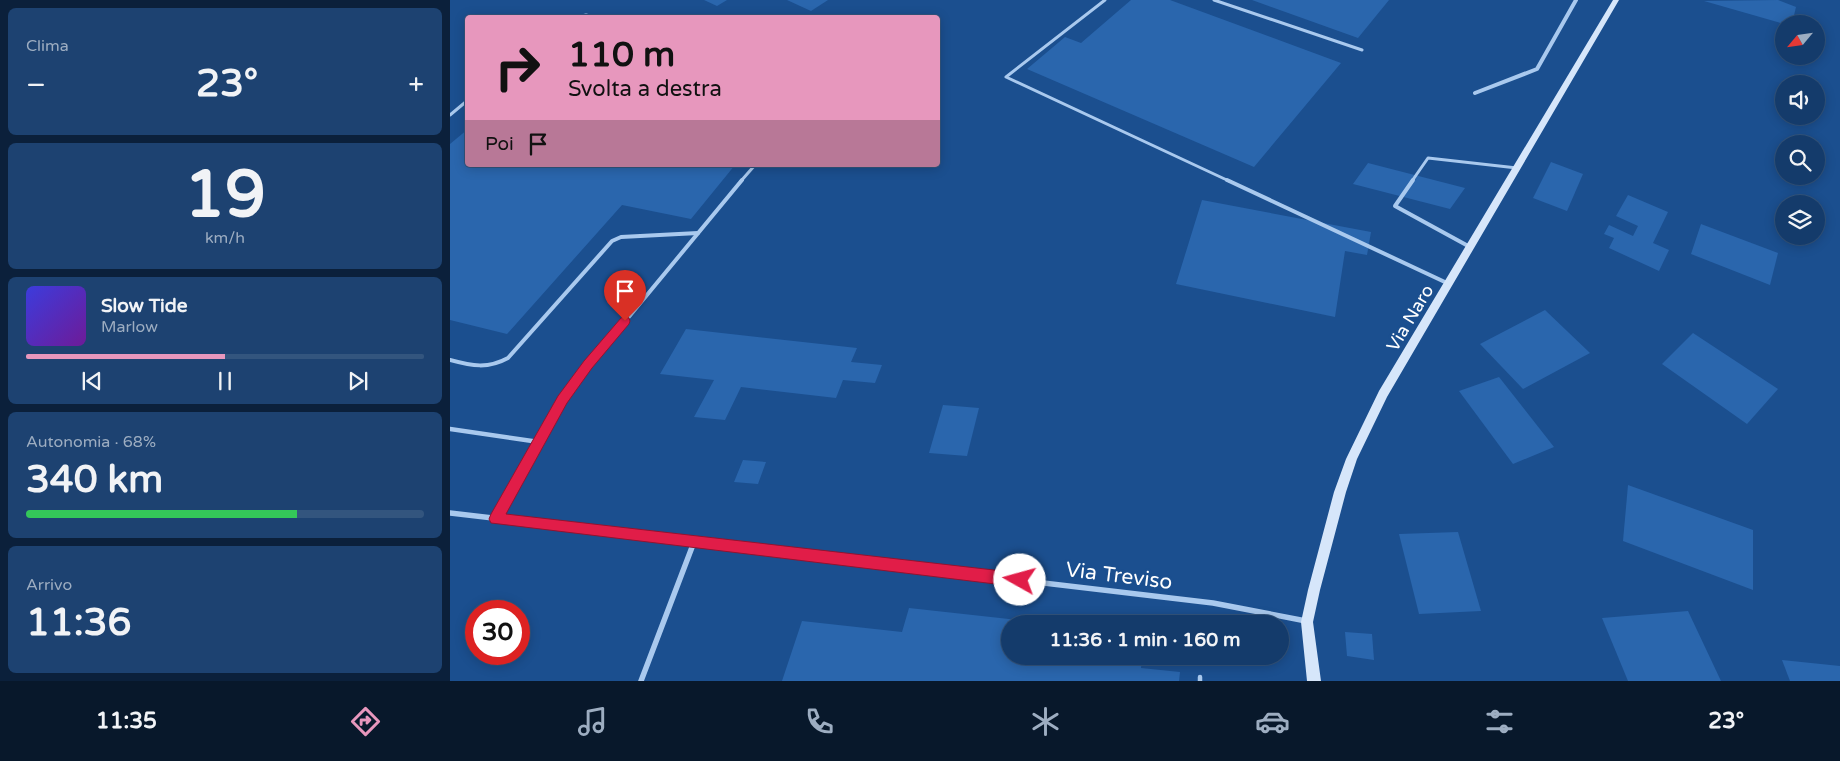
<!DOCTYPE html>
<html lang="it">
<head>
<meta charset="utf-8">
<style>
	body { margin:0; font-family:"Varela Round",sans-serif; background:#1d4271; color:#f1f3f6; height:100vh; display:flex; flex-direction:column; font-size:19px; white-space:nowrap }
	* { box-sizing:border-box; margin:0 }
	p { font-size:16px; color:#9dadc1 }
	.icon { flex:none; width:28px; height:28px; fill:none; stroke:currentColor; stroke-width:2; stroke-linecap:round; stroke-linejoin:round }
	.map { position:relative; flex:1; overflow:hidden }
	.details { display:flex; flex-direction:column; gap:8px; padding:8px; background:#0b203b; width:450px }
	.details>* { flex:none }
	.top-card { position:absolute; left:15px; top:15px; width:475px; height:152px; border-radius:5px; box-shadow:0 2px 12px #0003,0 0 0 1px #33557e; background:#e797bd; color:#111; overflow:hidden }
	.needle { width:32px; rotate:241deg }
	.fabs { position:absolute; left:1325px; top:15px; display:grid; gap:10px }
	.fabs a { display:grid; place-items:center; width:50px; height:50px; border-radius:50%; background:#143b6b; box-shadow:0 2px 12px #0003,0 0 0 1px #33557e; font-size:25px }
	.speed { position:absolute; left:15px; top:600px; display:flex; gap:10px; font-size:25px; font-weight:700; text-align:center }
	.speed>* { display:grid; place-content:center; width:65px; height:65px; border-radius:50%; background:#143b6b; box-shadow:0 2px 12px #0003,0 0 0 1px #33557e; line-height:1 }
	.speed .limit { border:8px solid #d22; background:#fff; color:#111 }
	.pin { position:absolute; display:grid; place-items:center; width:42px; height:42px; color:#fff; margin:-51px -21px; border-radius:50% 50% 50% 0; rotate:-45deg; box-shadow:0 0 5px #0007 }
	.pin .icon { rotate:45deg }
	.me { position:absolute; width:55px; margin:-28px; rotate:277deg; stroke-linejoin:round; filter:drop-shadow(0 0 4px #0008) }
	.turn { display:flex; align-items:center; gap:18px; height:105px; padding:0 20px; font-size:22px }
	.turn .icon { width:65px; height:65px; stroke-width:2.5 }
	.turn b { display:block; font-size:35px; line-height:42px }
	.then { display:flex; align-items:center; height:48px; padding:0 20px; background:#0003; gap:10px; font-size:19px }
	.big { font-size:38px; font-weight:800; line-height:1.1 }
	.details .widget { flex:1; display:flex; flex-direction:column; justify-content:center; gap:8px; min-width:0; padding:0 18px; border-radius:8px; background:#1d4271 }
	.details .dial { align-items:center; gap:0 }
	.dial b { font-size:65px; line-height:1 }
	.song { display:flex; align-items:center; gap:15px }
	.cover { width:60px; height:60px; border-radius:8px; background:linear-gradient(135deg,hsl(240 70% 55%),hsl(280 70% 35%)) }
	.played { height:5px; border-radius:2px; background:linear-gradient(90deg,#e797bd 50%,#33557e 50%) }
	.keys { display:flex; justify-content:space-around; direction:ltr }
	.heat { display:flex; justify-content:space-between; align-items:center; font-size:28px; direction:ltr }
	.charge { height:8px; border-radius:4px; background:linear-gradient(90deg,#34c759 68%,#33557e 0) }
	.trip { position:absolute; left:551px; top:615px; width:288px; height:50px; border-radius:25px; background:#143b6b; box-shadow:0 2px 12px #0003,0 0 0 1px #33557e; font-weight:800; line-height:50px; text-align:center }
	.menu { display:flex; height:80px; justify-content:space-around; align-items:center; background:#08182b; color:#9dadc1 }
	.menu .icon { width:35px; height:35px }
	.menu .selected { color:#e797bd }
	.menu b { font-size:22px; color:#f1f3f6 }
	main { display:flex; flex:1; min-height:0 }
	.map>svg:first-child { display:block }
	.building { fill:#2a66ad }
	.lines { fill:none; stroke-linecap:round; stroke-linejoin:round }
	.lane-far2 { stroke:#a9c9ee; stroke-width:3 }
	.lane-far1 { stroke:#a9c9ee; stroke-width:4 }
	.lane { stroke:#a9c9ee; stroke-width:4.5 }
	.street-far1 { stroke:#a9c9ee; stroke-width:4 }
	.street { stroke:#a9c9ee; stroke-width:5.5 }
	.secondary { fill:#d6e6fa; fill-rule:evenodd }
	.route { fill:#e11d48; stroke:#92132f }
	.labels { text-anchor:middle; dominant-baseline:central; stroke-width:5; stroke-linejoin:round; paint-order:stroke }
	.street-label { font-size:18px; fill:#fff; stroke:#1b4f8f }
	.near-street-label { font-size:21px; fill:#fff; stroke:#1b4f8f }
</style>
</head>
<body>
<main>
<section class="details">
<div class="widget"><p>Clima</p>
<div class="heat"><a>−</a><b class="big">23°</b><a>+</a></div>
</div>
<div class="widget dial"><b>19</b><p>km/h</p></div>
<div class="widget">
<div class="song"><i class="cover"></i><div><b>Slow Tide</b><p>Marlow</p></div></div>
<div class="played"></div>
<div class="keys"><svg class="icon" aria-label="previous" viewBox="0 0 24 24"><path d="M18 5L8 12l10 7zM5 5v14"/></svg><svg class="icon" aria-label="pause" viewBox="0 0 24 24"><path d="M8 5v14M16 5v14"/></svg><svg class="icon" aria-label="next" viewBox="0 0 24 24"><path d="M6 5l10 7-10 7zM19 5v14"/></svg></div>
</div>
<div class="widget"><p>Autonomia · 68%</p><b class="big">340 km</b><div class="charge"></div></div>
<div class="widget"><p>Arrivo</p><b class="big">11:36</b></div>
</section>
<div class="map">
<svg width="1390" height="681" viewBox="0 0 1390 681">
	<rect width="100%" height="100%" fill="#1b4f8f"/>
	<g class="building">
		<polygon points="254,0 277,0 267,6"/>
		<polygon points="337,0 378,0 361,11"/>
		<polygon points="681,0 720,0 891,63 804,167 577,69 615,37 631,43"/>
		<polygon points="802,0 939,0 908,38"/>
		<polygon points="1328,0 1346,7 1342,24 1334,24 1254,1"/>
		<polygon points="18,129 18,165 285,165 241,219 172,205 57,334 0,320 0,144"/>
		<polygon points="1101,162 1133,174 1117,211 1083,198"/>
		<polygon points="918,163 1015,188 1000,209 903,184"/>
		<polygon points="1178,195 1218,212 1203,243 1219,250 1209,271 1159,248 1164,238 1154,234 1159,225 1183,236 1188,226 1166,216"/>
		<polygon points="752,200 921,232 917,255 895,251 885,317 726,284"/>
		<polygon points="1251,224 1328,253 1320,285 1241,254"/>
		<polygon points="1095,310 1140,353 1073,389 1030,344"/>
		<polygon points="236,329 407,348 401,362 432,365 425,383 393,380 386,398 291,387 275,420 244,417 264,380 210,374"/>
		<polygon points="1243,333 1328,389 1297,424 1212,364"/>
		<polygon points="1049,377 1104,447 1063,464 1009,391"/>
		<polygon points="493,405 529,408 517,456 479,453"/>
		<polygon points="293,460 316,462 308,484 284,482"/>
		<polygon points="1178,485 1303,530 1303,590 1173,541"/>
		<polygon points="1008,532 1031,611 969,614 949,534"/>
		<polygon points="459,608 587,622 560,624 560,656 692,656 691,668 730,672 729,681 332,681 352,621 452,632"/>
		<polygon points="1238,611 1271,681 1178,681 1152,618"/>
		<polygon points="895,632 922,634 924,660 897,656"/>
		<polygon points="1332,660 1390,666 1390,681 1340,681"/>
	</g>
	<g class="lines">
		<g class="lane-far2">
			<polyline points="655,0 556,77 779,181"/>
			<polyline points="764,0 912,50"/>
			<polyline points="123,18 136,15 148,18"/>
			<polyline points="0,115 18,100"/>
			<polyline points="291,181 305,165"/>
			<polyline points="962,181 978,158 1067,168"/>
		</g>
		<g class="lane-far1">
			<polyline points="777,180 997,283"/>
			<polyline points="963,180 945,206 1020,247"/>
			<path d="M0 360C22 366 38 369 58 358L162 241 171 237 248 233"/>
			<polyline points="110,405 125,382 292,180"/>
		</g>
		<g class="lane">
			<polyline points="0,429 89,442"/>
			<polyline points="46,519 99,421 111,404"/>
			<polyline points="750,677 750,681"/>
		</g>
		<polyline class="street-far1" points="1025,93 1087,69 1126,0"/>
		<g class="street">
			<polyline points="0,513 763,603 856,621"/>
			<polyline points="191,681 244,542"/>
		</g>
		<polygon class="secondary" points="1163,0 1169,0 937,397 907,459 896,492 870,590 863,622 871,681 857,681 851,622 858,590 884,492 896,459 929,391"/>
	</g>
	<polygon class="route" points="175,316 179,318 180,321 179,324 142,368 117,403 56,514 570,573 575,575 577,580 575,585 570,587 41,523 39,519 41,514 108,396 134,361 171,318"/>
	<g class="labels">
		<g class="street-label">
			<text transform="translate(960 318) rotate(-59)">Via Naro</text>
		</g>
		<g class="near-street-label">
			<text transform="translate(669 576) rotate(7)">Via Treviso</text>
		</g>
	</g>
</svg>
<div class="fabs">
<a><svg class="needle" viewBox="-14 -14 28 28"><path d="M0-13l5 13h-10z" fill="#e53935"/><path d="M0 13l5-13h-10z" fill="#9dadc1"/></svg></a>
<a><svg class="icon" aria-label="sound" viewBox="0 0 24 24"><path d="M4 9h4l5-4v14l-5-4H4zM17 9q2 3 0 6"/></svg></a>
<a><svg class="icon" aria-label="search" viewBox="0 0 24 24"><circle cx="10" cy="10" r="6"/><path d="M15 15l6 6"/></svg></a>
<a><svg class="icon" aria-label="layers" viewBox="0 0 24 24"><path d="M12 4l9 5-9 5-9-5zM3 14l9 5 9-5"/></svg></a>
</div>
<div class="speed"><div class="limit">30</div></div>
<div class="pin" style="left:175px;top:321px;background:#d93025"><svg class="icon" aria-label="arrive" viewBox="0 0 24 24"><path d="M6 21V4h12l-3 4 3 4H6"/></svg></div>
<svg class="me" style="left:570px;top:580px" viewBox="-20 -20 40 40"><circle r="19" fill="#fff"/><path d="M0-13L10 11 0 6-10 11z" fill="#e11d48"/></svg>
<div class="trip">11:36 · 1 min · 160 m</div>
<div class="top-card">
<div class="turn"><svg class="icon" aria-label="right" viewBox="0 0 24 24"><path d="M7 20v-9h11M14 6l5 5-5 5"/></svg><div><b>110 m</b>Svolta a destra</div></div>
<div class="then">Poi<svg class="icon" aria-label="arrive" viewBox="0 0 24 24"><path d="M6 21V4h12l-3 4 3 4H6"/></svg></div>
</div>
</div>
</main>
<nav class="menu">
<b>11:35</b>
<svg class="icon selected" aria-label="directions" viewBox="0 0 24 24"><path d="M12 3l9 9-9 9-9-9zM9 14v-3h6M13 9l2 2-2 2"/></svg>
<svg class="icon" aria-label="music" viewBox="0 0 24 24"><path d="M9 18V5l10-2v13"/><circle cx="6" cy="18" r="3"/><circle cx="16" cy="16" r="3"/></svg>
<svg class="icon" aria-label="phone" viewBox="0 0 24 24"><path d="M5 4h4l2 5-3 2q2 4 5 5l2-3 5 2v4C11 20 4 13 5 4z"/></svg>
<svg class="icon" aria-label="climate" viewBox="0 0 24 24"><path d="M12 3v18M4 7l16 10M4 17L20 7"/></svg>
<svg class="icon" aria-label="car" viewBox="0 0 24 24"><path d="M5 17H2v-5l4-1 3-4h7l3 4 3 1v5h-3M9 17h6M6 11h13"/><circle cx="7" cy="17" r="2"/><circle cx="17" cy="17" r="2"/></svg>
<svg class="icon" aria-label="filters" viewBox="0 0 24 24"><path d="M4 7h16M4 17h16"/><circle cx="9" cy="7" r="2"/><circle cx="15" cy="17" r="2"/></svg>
<b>23°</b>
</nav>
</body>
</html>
